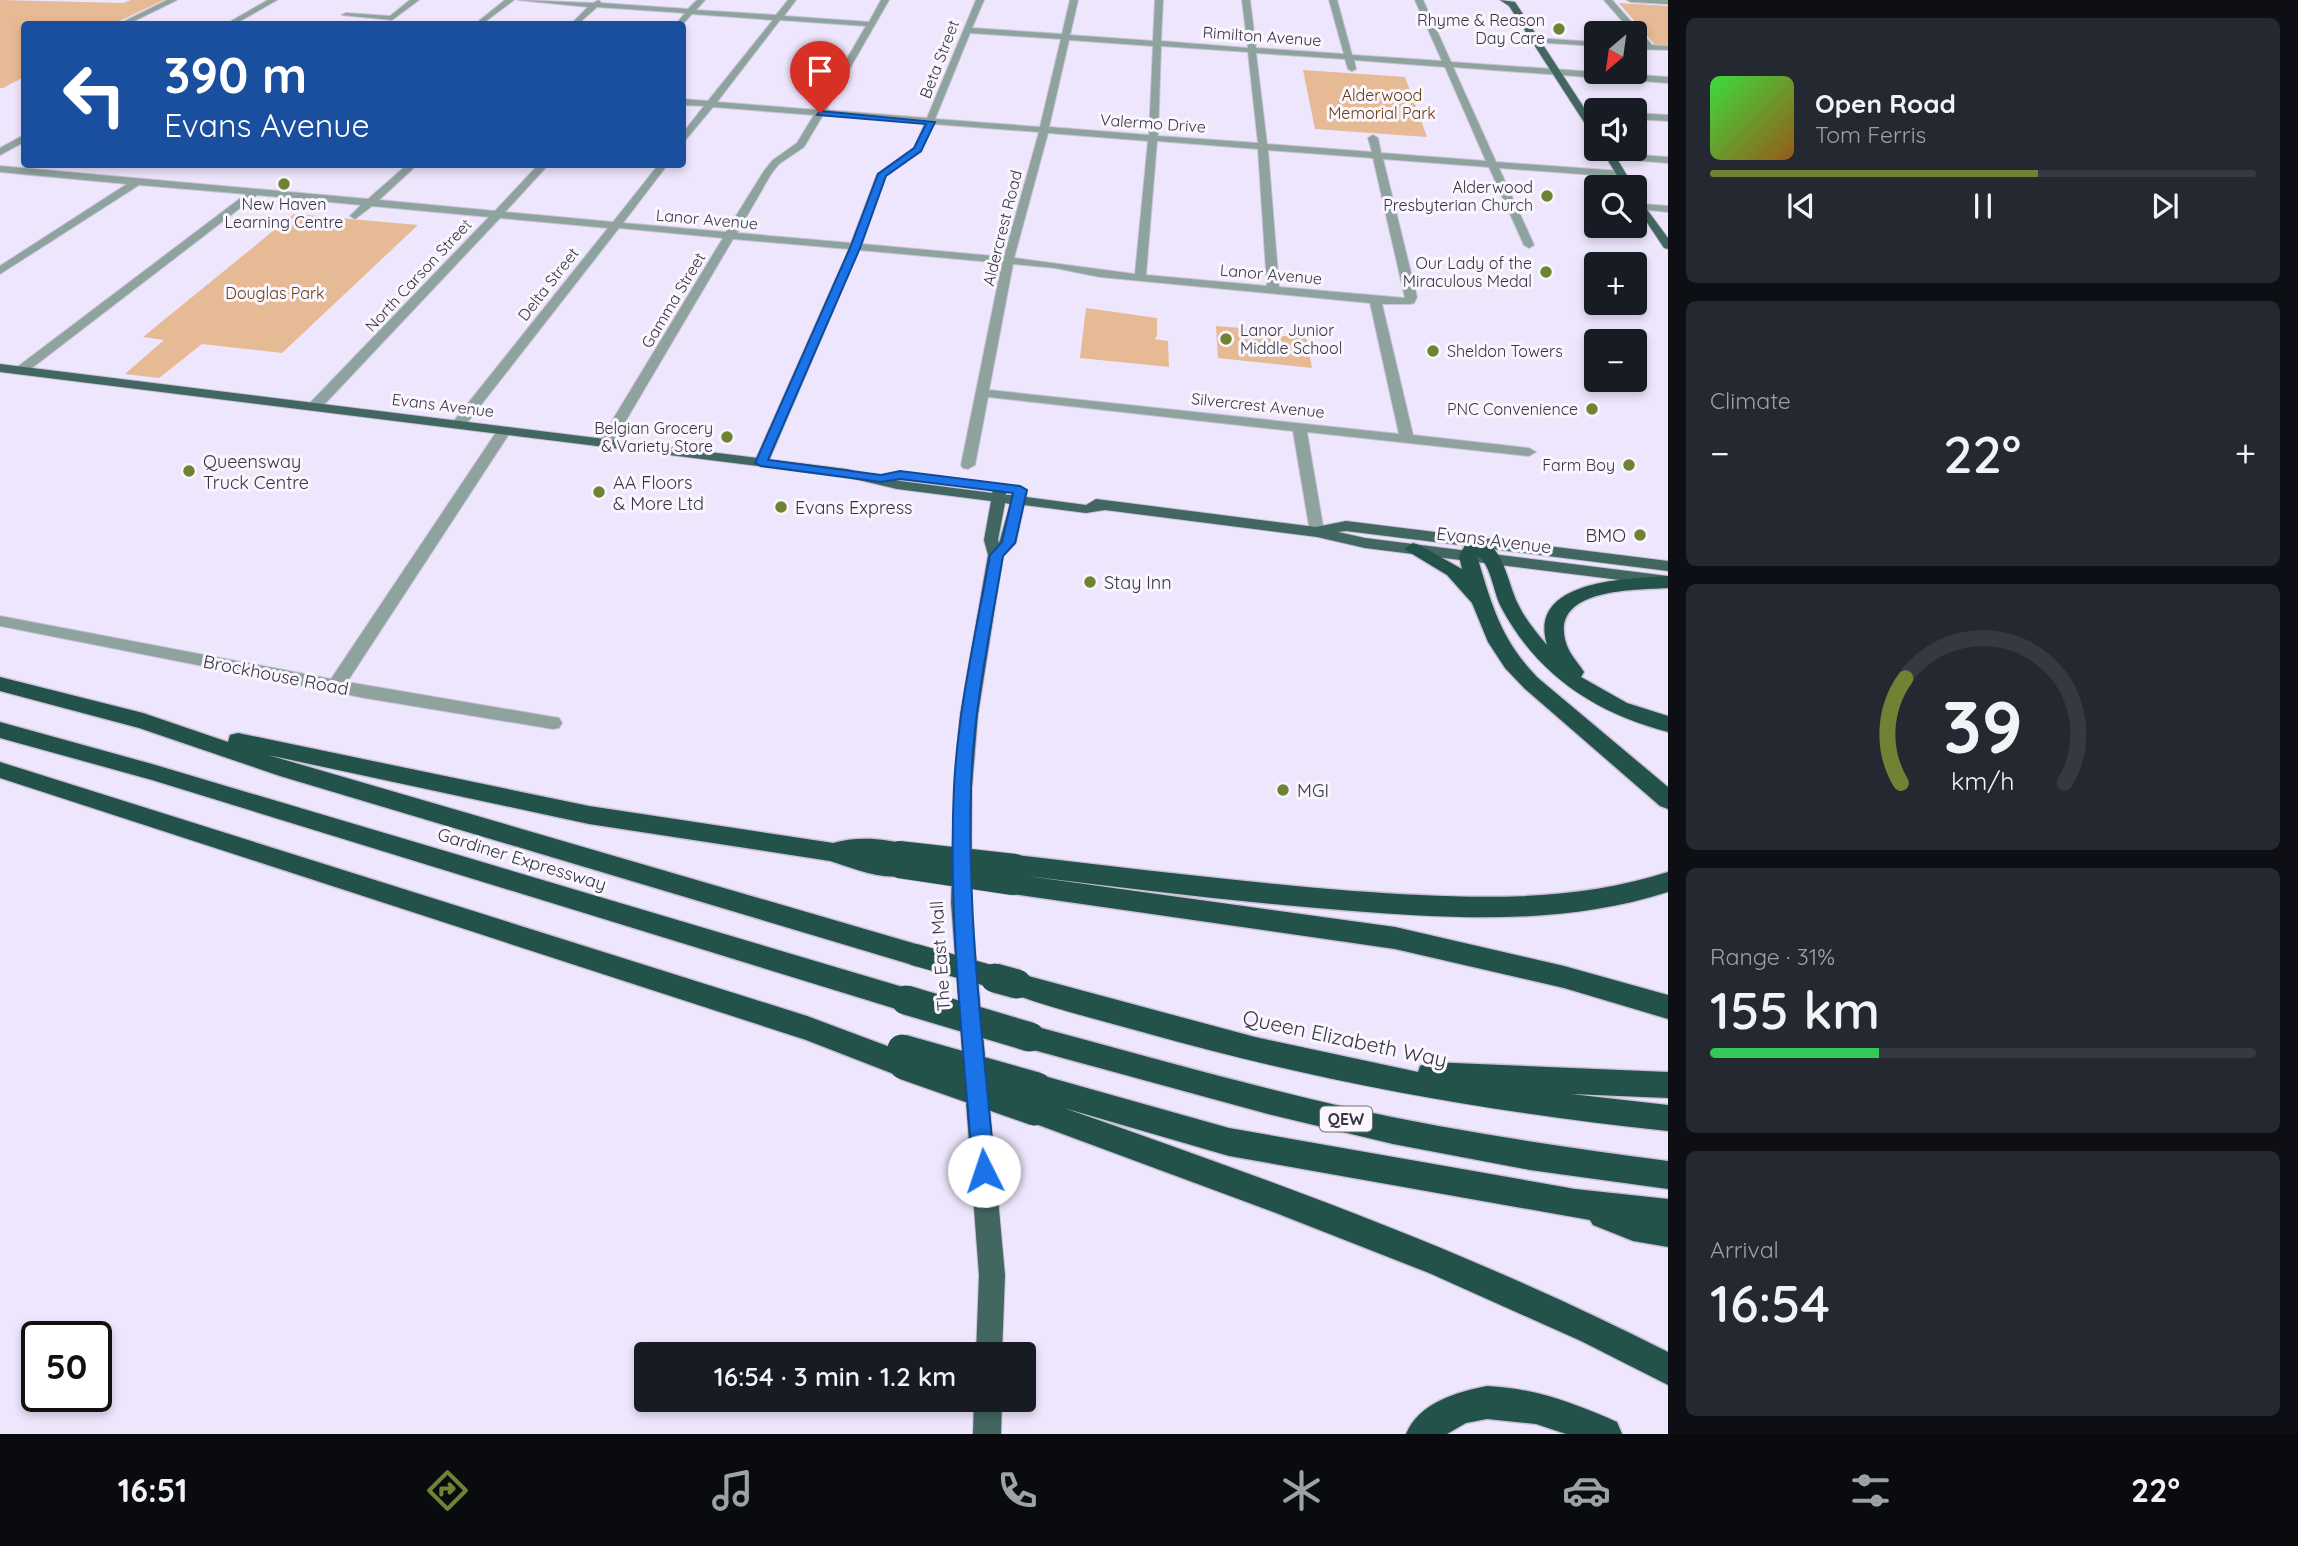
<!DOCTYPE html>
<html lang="en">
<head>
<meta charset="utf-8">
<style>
	body { margin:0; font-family:Quicksand,sans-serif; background:#242831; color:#f1f3f6; height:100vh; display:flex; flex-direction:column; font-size:26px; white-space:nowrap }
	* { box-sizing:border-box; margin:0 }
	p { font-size:23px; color:#9ea1a6 }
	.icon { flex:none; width:38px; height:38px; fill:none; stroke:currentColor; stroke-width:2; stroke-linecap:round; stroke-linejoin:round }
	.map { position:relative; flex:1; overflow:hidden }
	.panel { display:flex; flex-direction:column; gap:18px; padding:18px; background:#0d0f14; width:630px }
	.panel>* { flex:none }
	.top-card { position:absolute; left:21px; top:21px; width:665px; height:147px; border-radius:7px; box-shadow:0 4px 10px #0003; background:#1a4fa0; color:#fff; overflow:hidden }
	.needle { width:46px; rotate:209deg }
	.tools { position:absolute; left:1584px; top:21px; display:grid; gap:14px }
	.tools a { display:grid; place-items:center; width:63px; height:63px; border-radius:7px; background:#171b24; box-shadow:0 4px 10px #0003; font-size:35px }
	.speed { position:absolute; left:21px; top:1321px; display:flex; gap:14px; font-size:35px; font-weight:700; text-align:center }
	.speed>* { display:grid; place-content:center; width:91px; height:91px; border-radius:50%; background:#171b24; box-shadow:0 4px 10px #0003; line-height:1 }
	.speed .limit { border:4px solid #111; border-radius:10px; background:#fff; color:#111 }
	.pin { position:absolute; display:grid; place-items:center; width:60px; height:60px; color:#fff; margin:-72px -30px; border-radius:50% 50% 50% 0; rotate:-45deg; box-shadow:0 0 7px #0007 }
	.pin .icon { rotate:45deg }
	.me { position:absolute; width:77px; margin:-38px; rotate:356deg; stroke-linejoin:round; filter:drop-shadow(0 0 5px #0008) }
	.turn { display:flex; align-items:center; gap:24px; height:147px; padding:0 28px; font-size:32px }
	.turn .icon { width:91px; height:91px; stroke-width:2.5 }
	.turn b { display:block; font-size:49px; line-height:60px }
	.big { font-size:52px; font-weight:600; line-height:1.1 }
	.panel .tile { flex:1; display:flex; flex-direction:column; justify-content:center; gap:10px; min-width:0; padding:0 24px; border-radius:10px; background:#242831 }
	.panel .dial { align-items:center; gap:0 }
	.dial svg { height:182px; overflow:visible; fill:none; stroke:#363941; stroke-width:7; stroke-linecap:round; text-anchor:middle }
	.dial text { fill:#f1f3f6; stroke:none }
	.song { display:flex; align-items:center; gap:21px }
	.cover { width:84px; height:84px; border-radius:10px; background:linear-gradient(135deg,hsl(120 70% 55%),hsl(30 70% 35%)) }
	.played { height:7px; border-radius:4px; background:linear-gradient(90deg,#708334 60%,#363941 60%) }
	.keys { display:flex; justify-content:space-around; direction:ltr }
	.heat { display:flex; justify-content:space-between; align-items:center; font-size:38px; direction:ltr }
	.charge { height:10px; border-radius:5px; background:linear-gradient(90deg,#34c759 31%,#363941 0) }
	.trip { position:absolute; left:634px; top:1342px; width:402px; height:70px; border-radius:7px; background:#171b24; box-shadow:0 4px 10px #0003; font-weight:600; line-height:70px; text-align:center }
	.dock { display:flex; height:112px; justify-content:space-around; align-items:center; background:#090b0e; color:#9ea1a6 }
	.dock .icon { width:49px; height:49px }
	.dock .selected { color:#708334 }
	.dock b { font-size:32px; color:#f1f3f6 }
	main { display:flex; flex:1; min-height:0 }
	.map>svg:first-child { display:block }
	.green { fill:#e6ba95 }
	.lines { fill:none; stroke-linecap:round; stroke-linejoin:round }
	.minor-casing { stroke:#cac2d8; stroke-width:2 }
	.major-casing { stroke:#cac2d8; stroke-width:2 }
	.highway-casing { stroke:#cac2d8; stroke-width:3 }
	.minor { fill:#8ea39e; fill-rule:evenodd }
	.major { fill:#416760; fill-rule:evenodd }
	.highway { fill:#22524a; fill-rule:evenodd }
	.highway-bridge-far1-casing { stroke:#cac2d8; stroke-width:24; stroke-linecap:butt }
	.highway-bridge-casing { stroke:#cac2d8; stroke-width:32; stroke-linecap:butt }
	.highway-bridge-far1 { stroke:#22524a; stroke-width:22 }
	.highway-bridge { stroke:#22524a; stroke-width:29 }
	.route { fill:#1a73e8; stroke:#114b97; stroke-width:2 }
	.poi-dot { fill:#708334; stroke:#f9f6fe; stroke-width:2.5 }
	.labels { text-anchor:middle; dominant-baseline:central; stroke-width:6; stroke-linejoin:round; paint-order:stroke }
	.far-poi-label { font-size:16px; fill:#383342; stroke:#f9f6fe; text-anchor:end }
	.far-street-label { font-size:16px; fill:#383342; stroke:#f9f6fe }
	.far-park-label { font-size:16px; fill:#6c3d09; stroke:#f9f6fe }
	.shield { fill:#f9f6fe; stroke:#726e7a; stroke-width:2 }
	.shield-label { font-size:16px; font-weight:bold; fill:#383342 }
	.poi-label { font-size:18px; fill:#383342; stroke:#f9f6fe; text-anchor:start }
	.street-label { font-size:18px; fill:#383342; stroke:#f9f6fe }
	.near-street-label { font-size:21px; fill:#383342; stroke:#f9f6fe }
</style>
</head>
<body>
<main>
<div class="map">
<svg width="1668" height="1434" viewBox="0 0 1668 1434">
	<rect width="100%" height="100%" fill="#eee6fd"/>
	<g class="green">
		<polygon points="0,0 123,3 131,0 164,0 113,24 24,24 24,77 3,88 0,88"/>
		<polygon points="1619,3 1668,6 1668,46 1655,45"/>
		<polygon points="1303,70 1405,77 1427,137 1315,129"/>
		<polygon points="294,214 418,225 282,353 202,344 159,378 125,374 164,340 143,337"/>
		<polygon points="1086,308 1157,318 1157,336 1154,339 1168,341 1169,367 1080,358"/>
		<polygon points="1216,326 1265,330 1266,336 1306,336 1312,368 1218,358"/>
	</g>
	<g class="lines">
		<defs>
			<g id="minor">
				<polygon points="167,0 177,0 128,24 119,24"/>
				<polygon points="268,0 277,0 235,24 226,24"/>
				<polygon points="410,0 419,0 392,20 342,15 346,13 390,16"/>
				<polygon points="505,0 514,0 482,24 475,24"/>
				<path d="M518 0 593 3 599 0 601 3 688 9 697 0H705L696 10 776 15 788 0H796L784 16 869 22 881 0H889L826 110 927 118 976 0H984L972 28 1062 34 1070 0H1078L1070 35 1153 41 1155 0H1163L1161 41 1248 48 1242 0H1250L1256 48 1344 54 1329 0H1337L1352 55 1442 61 1415 0H1423L1451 62 1668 77V83L1453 67 1496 162 1621 171 1626 174 1621 177 1499 168 1534 245 1529 248 1524 245 1489 167 1383 159 1417 297 1414 303 1410 304H1382L1413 435 1529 448 1536 452 1529 456 1307 432 1324 532 1317 537 1310 532 1293 431 988 397 975 465 968 469 963 468 961 465 1002 263 859 250 768 463 761 467 754 463 849 249 733 239 612 444 605 448 598 444 723 238 619 228 463 428H453V422L608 228 500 218 319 410H309V404L489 217 372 206 355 219 350 216 361 205 257 195 24 374H16V368L246 194 139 185 0 274V266L127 184 0 172V166L368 199 408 164H418L379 200 495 211 539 164H549L505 212 613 222 659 164H668L623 223 726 232 764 171 773 160 797 143 814 115 713 107 682 144V134L704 106 682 105V99L708 101 773 20 692 14 682 25 676 24 685 13 597 7 578 24H571L588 7ZM780 20 866 26 817 110 717 102ZM970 33 1061 39 1040 127 935 119ZM1069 40 1153 46 1149 135 1049 127ZM1161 46 1248 52 1258 143 1158 136ZM1256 53 1345 59 1348 69 1352 71 1356 69 1354 60 1445 67 1486 161 1381 153 1378 138 1373 135 1368 138 1372 152 1267 144ZM823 115 925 123 914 148 877 174 851 243 737 233 771 174 779 164 804 147ZM933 124 1039 132 1004 257 862 244 886 175 921 152ZM1048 133 1148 141 1135 274 1014 258ZM1157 141 1258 149 1267 286 1146 275ZM1268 150 1373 158 1405 298 1279 287ZM1013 264 1055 268 1100 277 1370 303 1399 434 989 390Z"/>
				<polygon points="1604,0 1612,0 1652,45 1668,46 1668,50 1635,49 1635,45 1643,45"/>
				<polygon points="1627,0 1668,0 1668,4 1631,2"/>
				<polygon points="1535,38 1596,42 1596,46 1532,42"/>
				<polygon points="1582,109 1596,110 1596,116 1579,114 1578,112"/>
				<polygon points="1634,113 1668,115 1668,121 1634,119"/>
				<polygon points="24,135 24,142 0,155 0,148"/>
				<polygon points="1611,153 1668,157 1668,163 1608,158 1606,156"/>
				<polygon points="1643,204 1668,206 1668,212 1639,209 1639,205"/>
				<polygon points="504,427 511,431 347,682 553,717 559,718 562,723 559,728 553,729 365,698 0,626 0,616 331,679 497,431"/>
			</g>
			<g id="major">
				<polygon points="1500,0 1515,2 1596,126 1596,136 1591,133 1509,6"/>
				<polygon points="1601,149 1611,149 1634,187 1624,187"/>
				<polygon points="1634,192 1668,238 1668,249 1664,248 1634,203"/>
				<path d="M0 364 846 469 900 481 992 493 995 486 1000 485 1007 489 1006 495H1012L1015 487 1020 486 1027 490 1026 497 1086 505 1096 499 1316 527 1346 521 1668 561V571L1346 531 1338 532 1365 538 1668 576V586L1365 548 1317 537 1105 510 1086 513 1024 505 1016 543 1003 556 978 715 972 787 971 903 1005 1275 1002 1354H976L979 1275 951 903 954 787 960 715 988 555 984 540 991 501 897 489 846 477 0 372ZM1005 503 1010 504 999 543 998 540Z"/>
				<polygon points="974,1400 1002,1400 1001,1434 973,1434"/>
			</g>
			<g id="highway">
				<path d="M1475 536C1504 544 1507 582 1518 604 1525 619 1536 632 1547 645 1527 579 1628 579 1668 576V588C1636 590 1553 588 1565 639 1568 653 1577 661 1584 672L1581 677 1627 703 1668 716V732C1595 713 1537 675 1501 607 1493 592 1491 563 1477 556 1492 606 1501 640 1538 678L1668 787V809L1660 806 1524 688 1505 668 1488 642 1472 603 1447 575 1404 549 1413 543 1419 545 1462 569 1459 556 1469 538Z"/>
				<path d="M0 677 143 713 228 742 230 735 238 733 589 806 833 843C856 836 885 838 907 845L911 852 905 859 911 867 907 874C884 882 853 868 830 861L589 824 268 755 916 944 925 947 929 955 925 963 916 966 280 776 139 728 0 691Z"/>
				<polygon points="0,722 152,764 906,988 915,992 919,1000 915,1008 906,1012 152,780 0,738"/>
				<polygon points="0,762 807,1016 914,1056 917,1065 914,1074 904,1078 806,1040 0,778"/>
				<path d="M1015 855C1127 868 1240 882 1353 891 1460 898 1564 905 1668 872V892C1565 925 1460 919 1353 911 1244 903 1135 889 1027 876L1395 927 1564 966 1668 995V1019L1564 988 1395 949 1013 894 1005 891 1001 884 1005 877 1014 874 1007 872 1003 865 1007 858Z"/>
				<path d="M1017 973 1255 1037 1418 1072 1420 1066 1430 1062 1668 1072V1098L1571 1094 1668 1105V1131C1488 1112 1320 1082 1146 1033 1100 1020 1053 1009 1008 992L1004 984 1008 976Z"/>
				<path d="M1030 1025C1136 1053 1242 1084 1349 1108 1454 1131 1561 1147 1668 1161V1189L1530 1170 1393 1144 1268 1114 1030 1049 1021 1046 1017 1037 1021 1028Z"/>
				<path d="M1037 1074 1229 1128 1575 1189 1668 1199V1247L1633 1241 1593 1225 1590 1220 1229 1156 1064 1108C1270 1180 1474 1253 1668 1352V1385L1581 1341 1429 1273 1276 1213 1025 1120 1021 1111 1025 1102 1033 1098 1027 1096 1023 1087 1027 1078Z"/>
				<path d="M1487 1386C1534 1388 1574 1403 1617 1422L1622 1434H1566L1536 1424 1487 1419 1466 1423 1447 1434H1406C1419 1403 1456 1392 1487 1386Z"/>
			</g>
		</defs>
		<use href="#minor" class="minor-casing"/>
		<use href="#major" class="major-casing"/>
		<use href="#highway" class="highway-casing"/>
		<use href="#minor" class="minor"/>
		<use href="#major" class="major"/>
		<use href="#highway" class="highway"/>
		<defs>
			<g id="highway-bridge-far1">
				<polyline points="899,852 1015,865"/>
				<polyline points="899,867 1013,884"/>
				<polyline points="916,955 1001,979"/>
			</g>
			<g id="highway-bridge">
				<polyline points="995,978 1017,984"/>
				<polyline points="906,1000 1030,1037"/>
				<polyline points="902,1049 1037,1087"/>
				<polyline points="904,1065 1035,1111"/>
			</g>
		</defs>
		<use href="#highway-bridge-far1" class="highway-bridge-far1-casing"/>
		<use href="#highway-bridge" class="highway-bridge-casing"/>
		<use href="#highway-bridge-far1" class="highway-bridge-far1"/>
		<use href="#highway-bridge" class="highway-bridge"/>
	</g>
	<path class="route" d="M820 111 935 122 921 151 886 176 860 248 768 460 881 475 900 471 1020 486 1027 490 1015 543 1003 556C990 633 973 710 971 788 967 916 983 1043 995 1171L992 1178 984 1182 976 1178 973 1171C963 1043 948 915 954 787 958 709 976 632 990 555L1002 542 1013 493 900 479 881 482 761 466 755 463 850 248 878 174 914 148 926 124 817 115Z"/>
	<g class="poi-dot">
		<circle cx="1559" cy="29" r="7"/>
		<circle cx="284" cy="184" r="7"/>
		<circle cx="1547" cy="196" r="7"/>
		<circle cx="1546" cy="272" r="7"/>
		<circle cx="1226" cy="339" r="7"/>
		<circle cx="1433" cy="351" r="7"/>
		<circle cx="1592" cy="409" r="7"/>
		<circle cx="727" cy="437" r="7"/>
		<circle cx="1629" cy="465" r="7"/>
		<circle cx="189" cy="471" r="7"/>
		<circle cx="599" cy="492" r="7"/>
		<circle cx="781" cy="507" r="7"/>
		<circle cx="1640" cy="535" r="7"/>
		<circle cx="1090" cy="582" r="7"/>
		<circle cx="1283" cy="790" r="7"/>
	</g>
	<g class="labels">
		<g class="far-poi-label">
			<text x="1545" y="20">Rhyme &amp; Reason<tspan x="1545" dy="18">Day Care</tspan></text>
			<text x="1533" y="187">Alderwood<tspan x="1533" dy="18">Presbyterian Church</tspan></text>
			<text x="284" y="204" text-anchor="middle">New Haven<tspan x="284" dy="18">Learning Centre</tspan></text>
			<text x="1532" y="263">Our Lady of the<tspan x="1532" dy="18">Miraculous Medal</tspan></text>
			<text x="1240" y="330" text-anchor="start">Lanor Junior<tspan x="1240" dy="18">Middle School</tspan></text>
			<text x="1447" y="351" text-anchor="start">Sheldon Towers</text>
			<text x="1578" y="409">PNC Convenience</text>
			<text x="713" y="428">Belgian Grocery<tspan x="713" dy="18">&amp; Variety Store</tspan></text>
			<text x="1615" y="465">Farm Boy</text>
		</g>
		<g class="far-street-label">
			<text transform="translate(1262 36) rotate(4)">Rimilton Avenue</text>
			<text transform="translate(939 59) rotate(-69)">Beta Street</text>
			<text transform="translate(1153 123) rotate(4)">Valermo Drive</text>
			<text transform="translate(707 219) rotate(5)">Lanor Avenue</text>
			<text transform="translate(1002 228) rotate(-76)">Aldercrest Road</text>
			<text transform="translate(1271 274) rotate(5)">Lanor Avenue</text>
			<text transform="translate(418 275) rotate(-47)">North Carson Street</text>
			<text transform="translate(548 284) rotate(-52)">Delta Street</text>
			<text transform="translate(673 300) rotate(-59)">Gamma Street</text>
			<text transform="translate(443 405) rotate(7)">Evans Avenue</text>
			<text transform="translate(1258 405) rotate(6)">Silvercrest Avenue</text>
		</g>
		<g class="far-park-label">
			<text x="1382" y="95">Alderwood<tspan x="1382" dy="18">Memorial Park</tspan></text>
			<text x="275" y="293">Douglas Park</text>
		</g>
		<rect class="shield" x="1320" y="1106.5" width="52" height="25" rx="5"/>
		<g class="shield-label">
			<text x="1346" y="1119">QEW</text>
		</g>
		<g class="poi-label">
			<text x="203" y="461">Queensway<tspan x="203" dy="21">Truck Centre</tspan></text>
			<text x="613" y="482">AA Floors<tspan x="613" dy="21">&amp; More Ltd</tspan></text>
			<text x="795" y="507">Evans Express</text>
			<text x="1626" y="535" text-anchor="end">BMO</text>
			<text x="1104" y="582">Stay Inn</text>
			<text x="1297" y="790">MGI</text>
		</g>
		<g class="street-label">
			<text transform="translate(1494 540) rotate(7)">Evans Avenue</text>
			<text transform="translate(276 675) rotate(11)">Brockhouse Road</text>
			<text transform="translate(522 859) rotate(17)">Gardiner Expressway</text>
			<text transform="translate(940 956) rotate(-94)">The East Mall</text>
		</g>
		<g class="near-street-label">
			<text transform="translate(1345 1038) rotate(12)">Queen Elizabeth Way</text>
		</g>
	</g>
</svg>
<div class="tools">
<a><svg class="needle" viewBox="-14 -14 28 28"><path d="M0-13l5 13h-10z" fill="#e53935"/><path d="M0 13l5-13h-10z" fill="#9ea1a6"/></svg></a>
<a><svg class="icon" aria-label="sound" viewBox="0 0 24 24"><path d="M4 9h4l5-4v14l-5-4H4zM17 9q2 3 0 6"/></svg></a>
<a><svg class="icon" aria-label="search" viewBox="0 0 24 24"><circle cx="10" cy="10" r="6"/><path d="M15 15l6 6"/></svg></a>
<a>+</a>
<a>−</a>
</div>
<div class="speed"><div class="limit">50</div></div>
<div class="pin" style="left:820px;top:113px;background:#d93025"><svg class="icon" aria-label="arrive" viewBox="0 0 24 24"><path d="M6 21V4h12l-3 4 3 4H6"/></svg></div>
<svg class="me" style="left:984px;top:1171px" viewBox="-20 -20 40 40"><circle r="19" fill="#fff"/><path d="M0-13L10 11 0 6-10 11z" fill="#1a73e8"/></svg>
<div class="trip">16:54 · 3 min · 1.2 km</div>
<div class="top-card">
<div class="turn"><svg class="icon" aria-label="left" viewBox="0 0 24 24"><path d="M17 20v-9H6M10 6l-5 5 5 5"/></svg><div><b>390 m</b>Evans Avenue</div></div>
</div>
</div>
<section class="panel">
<div class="tile">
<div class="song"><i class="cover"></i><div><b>Open Road</b><p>Tom Ferris</p></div></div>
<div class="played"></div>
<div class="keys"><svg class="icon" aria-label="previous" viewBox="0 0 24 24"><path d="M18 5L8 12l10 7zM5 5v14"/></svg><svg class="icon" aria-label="pause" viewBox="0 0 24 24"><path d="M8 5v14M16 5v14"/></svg><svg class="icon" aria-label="next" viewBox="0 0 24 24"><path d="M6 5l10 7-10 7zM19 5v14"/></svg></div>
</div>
<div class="tile"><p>Climate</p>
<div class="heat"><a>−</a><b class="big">22°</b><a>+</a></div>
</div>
<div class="tile dial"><svg viewBox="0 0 100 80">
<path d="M14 69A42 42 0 1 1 86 69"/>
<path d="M14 69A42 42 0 0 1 16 23" stroke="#708334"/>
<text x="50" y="56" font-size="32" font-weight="700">39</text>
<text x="50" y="72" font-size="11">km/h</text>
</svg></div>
<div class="tile"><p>Range · 31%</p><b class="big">155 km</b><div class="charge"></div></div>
<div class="tile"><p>Arrival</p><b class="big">16:54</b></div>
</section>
</main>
<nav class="dock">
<b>16:51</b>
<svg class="icon selected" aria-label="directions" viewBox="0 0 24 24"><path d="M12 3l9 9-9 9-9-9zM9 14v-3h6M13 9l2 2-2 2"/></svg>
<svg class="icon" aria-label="music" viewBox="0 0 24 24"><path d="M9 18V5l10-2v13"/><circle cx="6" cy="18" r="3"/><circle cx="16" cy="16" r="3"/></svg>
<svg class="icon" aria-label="phone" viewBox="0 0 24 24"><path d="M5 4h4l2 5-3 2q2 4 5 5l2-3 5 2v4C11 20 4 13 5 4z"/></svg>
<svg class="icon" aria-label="climate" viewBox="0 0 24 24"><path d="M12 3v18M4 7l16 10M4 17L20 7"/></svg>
<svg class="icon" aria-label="car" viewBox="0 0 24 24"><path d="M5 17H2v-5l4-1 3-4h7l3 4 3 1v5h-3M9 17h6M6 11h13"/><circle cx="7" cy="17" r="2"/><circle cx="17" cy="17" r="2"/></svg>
<svg class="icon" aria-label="filters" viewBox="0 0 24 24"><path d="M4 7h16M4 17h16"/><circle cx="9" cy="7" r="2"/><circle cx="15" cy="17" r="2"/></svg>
<b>22°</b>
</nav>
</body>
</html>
